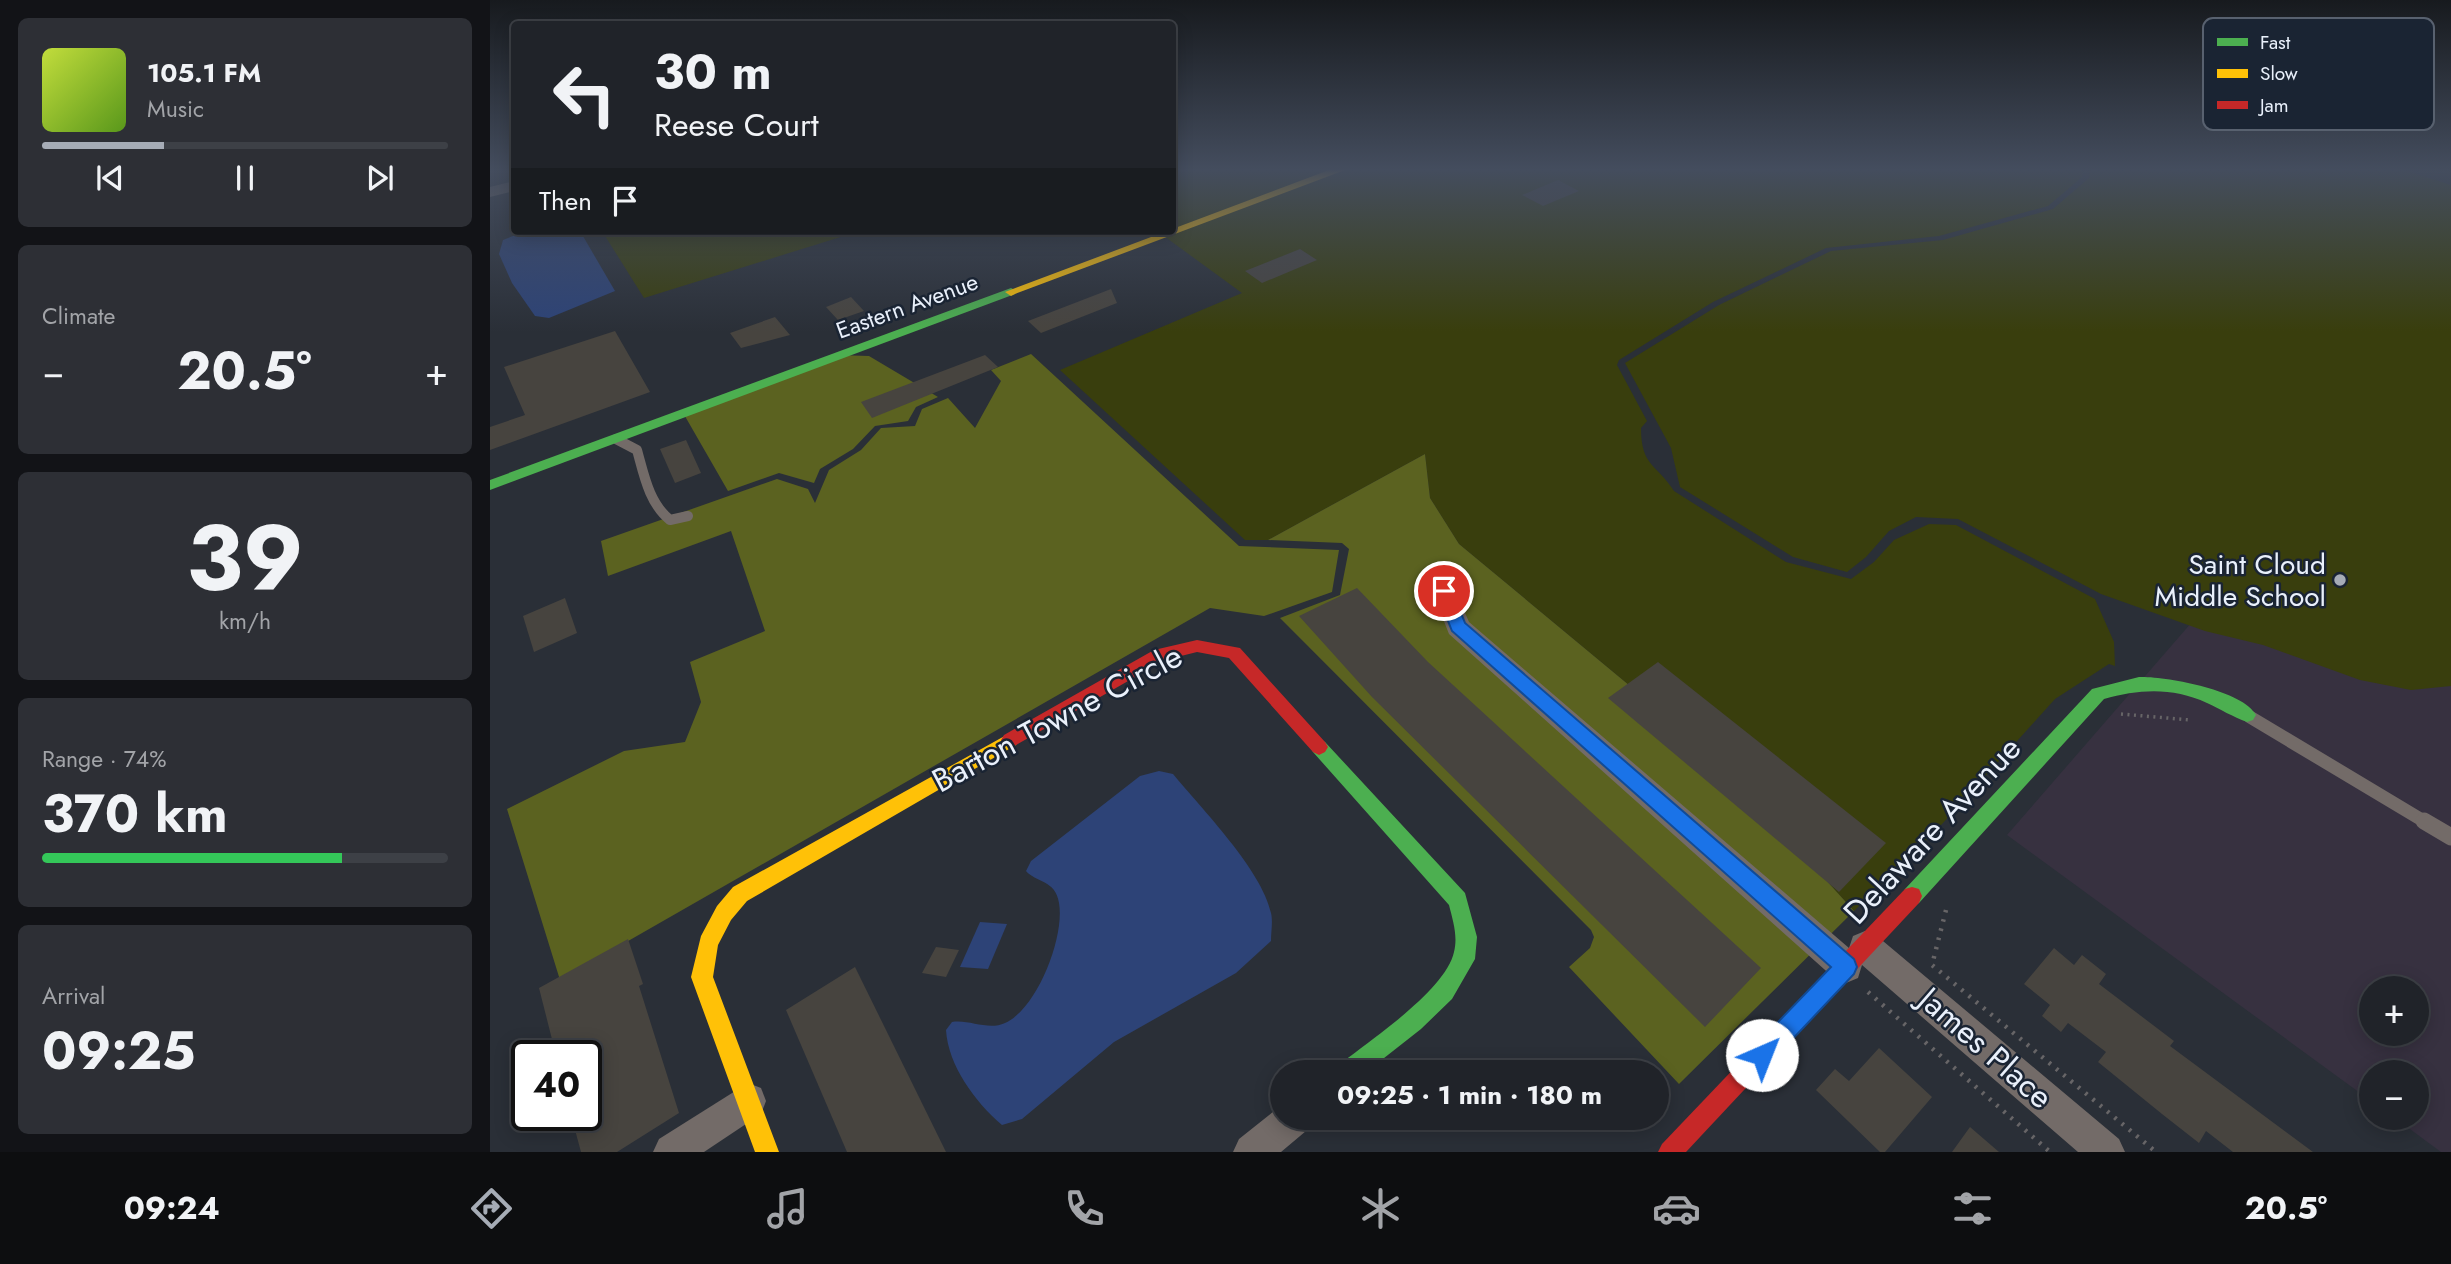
<!DOCTYPE html>
<html lang="en">
<head>
<meta charset="utf-8">
<style>
	body { margin:0; font-family:Jost,sans-serif; background:#2d2f35; color:#f1f3f6; height:100vh; display:flex; flex-direction:column; font-size:26px; white-space:nowrap }
	* { box-sizing:border-box; margin:0 }
	p { font-size:23px; color:#a2a4a8 }
	.icon { flex:none; width:38px; height:38px; fill:none; stroke:currentColor; stroke-width:2; stroke-linecap:round; stroke-linejoin:round }
	.map { position:relative; flex:1; overflow:hidden }
	.drawer { display:flex; flex-direction:column; gap:18px; padding:18px; background:#121317; width:490px }
	.drawer>* { flex:none }
	.banner { position:absolute; left:21px; top:21px; width:665px; height:214px; border-radius:7px; box-shadow:0 4px 18px #0003,0 0 0 2px #3d4046; background:#202329; color:#f1f3f6; overflow:hidden }
	.controls { position:absolute; left:1869px; top:976px; display:grid; gap:14px }
	.controls a { display:grid; place-items:center; width:70px; height:70px; border-radius:50%; background:#202329; box-shadow:0 4px 18px #0003,0 0 0 2px #3d4046; font-size:35px }
	.speed { position:absolute; left:21px; top:1040px; display:flex; gap:14px; font-size:35px; font-weight:700; text-align:center }
	.speed>* { display:grid; place-content:center; width:91px; height:91px; border-radius:50%; background:#202329; box-shadow:0 4px 18px #0003,0 0 0 2px #3d4046; line-height:1 }
	.speed .limit { border:4px solid #111; border-radius:10px; background:#fff; color:#111 }
	.pin { position:absolute; display:grid; place-items:center; width:60px; height:60px; color:#fff; margin:-30px; border:4px solid #fff; border-radius:50%; box-shadow:0 2px 7px #0007 }
	.me { position:absolute; width:77px; margin:-38px; rotate:44deg; stroke-linejoin:round; filter:drop-shadow(0 0 5px #0008) }
	.turn { display:flex; align-items:center; gap:24px; height:147px; padding:0 28px; font-size:32px }
	.turn .icon { width:91px; height:91px; stroke-width:2.5 }
	.turn b { display:block; font-size:49px; line-height:60px }
	.then { display:flex; align-items:center; height:66px; padding:0 28px; background:#0003; gap:14px; font-size:26px }
	.big { font-size:52px; font-weight:700; line-height:1.1 }
	.drawer .widget { flex:1; display:flex; flex-direction:column; justify-content:center; gap:10px; min-width:0; padding:0 24px; border-radius:10px; background:#2d2f35 }
	.drawer .dial { align-items:center; gap:0 }
	.dial b { font-size:91px; line-height:1 }
	.song { display:flex; align-items:center; gap:21px }
	.cover { width:84px; height:84px; border-radius:10px; background:linear-gradient(135deg,hsl(70 70% 55%),hsl(90 70% 35%)) }
	.played { height:7px; border-radius:4px; background:linear-gradient(90deg,#a6acb6 30%,#3d4046 30%) }
	.keys { display:flex; justify-content:space-around; direction:ltr }
	.heat { display:flex; justify-content:space-between; align-items:center; font-size:38px; direction:ltr }
	.charge { height:10px; border-radius:5px; background:linear-gradient(90deg,#34c759 74%,#3d4046 0) }
	.trip { position:absolute; left:780px; top:1060px; width:399px; height:70px; border-radius:35px; background:#202329; box-shadow:0 4px 18px #0003,0 0 0 2px #3d4046; font-weight:700; line-height:70px; text-align:center }
	.tabs { display:flex; height:112px; justify-content:space-around; align-items:center; background:#0d0e10; color:#a2a4a8 }
	.tabs .icon { width:49px; height:49px }
	.tabs .active { color:#a6acb6 }
	.tabs b { font-size:32px; color:#f1f3f6 }
	main { display:flex; flex:1; min-height:0 }
	.map>svg:first-child { display:block }
	.education { fill:#373140; fill-rule:evenodd }
	.green { fill:#393e0d }
	.forest { fill:#5b6220 }
	.water { fill:#2d4377 }
	.building { fill:#47443f }
	.lines { fill:none; stroke-linecap:round; stroke-linejoin:round }
	.path-far1 { stroke:#676567; stroke-width:3.5; stroke-dasharray:2 4.5; stroke-linecap:butt }
	.path { stroke:#676567; stroke-width:4.5; stroke-dasharray:2.5 7; stroke-linecap:butt }
	.lane-far2 { stroke:#736b68; stroke-width:10 }
	.lane-far1 { stroke:#736b68; stroke-width:13 }
	.lane { stroke:#736b68; stroke-width:17 }
	.street { fill:#736b68; fill-rule:evenodd }
	.fast { fill:#4caf50; fill-rule:evenodd }
	.slow { fill:#ffc107; fill-rule:evenodd }
	.jam { fill:#c62828; fill-rule:evenodd }
	.route { fill:#1a73e8; stroke:#114b97; stroke-width:2 }
	.poi-dot { fill:#a6acb6; stroke:#1a2433; stroke-width:2.5 }
	.labels { text-anchor:middle; dominant-baseline:central; stroke-width:5; stroke-linejoin:round; paint-order:stroke }
	.far-street-label { font-size:23px; fill:#e9f0fb; stroke:#1a2433 }
	.poi-label { font-size:28px; fill:#e9f0fb; stroke:#1a2433; text-anchor:end }
	.near-street-label { font-size:33px; fill:#e9f0fb; stroke:#1a2433 }
	.key { fill:#1a2433; stroke:#58616f; stroke-width:2 }
	.key-label { font-size:19px; fill:#e9f0fb }
</style>
</head>
<body>
<main>
<section class="drawer">
<div class="widget">
<div class="song"><i class="cover"></i><div><b>105.1 FM</b><p>Music</p></div></div>
<div class="played"></div>
<div class="keys"><svg class="icon" aria-label="previous" viewBox="0 0 24 24"><path d="M18 5L8 12l10 7zM5 5v14"/></svg><svg class="icon" aria-label="pause" viewBox="0 0 24 24"><path d="M8 5v14M16 5v14"/></svg><svg class="icon" aria-label="next" viewBox="0 0 24 24"><path d="M6 5l10 7-10 7zM19 5v14"/></svg></div>
</div>
<div class="widget"><p>Climate</p>
<div class="heat"><a>−</a><b class="big">20.5°</b><a>+</a></div>
</div>
<div class="widget dial"><b>39</b><p>km/h</p></div>
<div class="widget"><p>Range · 74%</p><b class="big">370 km</b><div class="charge"></div></div>
<div class="widget"><p>Arrival</p><b class="big">09:25</b></div>
</section>
<div class="map">
<svg width="1961" height="1152" viewBox="0 0 1961 1152">
	<rect width="100%" height="100%" fill="#2a2f37"/>
	<path class="education" d="M1961 324V1152H1951L1905 1118H1927V1073H1881V1101L1517 835ZM1881 989H1927V1034H1881Z"/>
	<g class="green">
		<path d="M683 170H1593L1592 177 1558 206 1449 236 1336 248 1223 302 1129 360 1127 365 1157 421 1151 428C1151 467 1167 464 1184 491L1296 562 1361 579 1384 562 1404 540 1439 524 1466 525 1605 599 1624 642 1625 666 1619 664 1565 699 1453 823 1364 911 1222 754 969 544 940 498 935 454 778 540H755L570 370 752 293 667 231H682Z"/>
		<polygon points="1600,170 1914,170 1961,185 1961,686 1921,690 1870,680 1773,645 1715,631 1611,594 1468,519 1426,517 1399,531 1376,557 1357,572 1303,557 1190,487 1181,448 1135,363 1229,305 1341,251 1453,240 1563,209 1599,178"/>
		<polygon points="112,231 370,231 154,298"/>
	</g>
	<g class="forest">
		<polygon points="541,354 749,546 849,550 842,592 774,616 720,608 70,980 17,809 134,751 195,742 211,702 200,662 275,631 241,531 118,576 111,541 287,479 318,489 325,503 339,470 371,450 391,428 425,426 432,409 458,398 485,428 511,381 501,370"/>
		<polygon points="346,355 379,356 448,397 426,407 418,421 385,426 363,449 330,469 324,483 289,473 238,491 192,411"/>
		<polygon points="935,454 940,498 969,544 1222,754 1364,911 1189,1084 1079,967 1100,948 1104,937 1101,930 790,618 850,595 859,549 852,543 778,540"/>
	</g>
	<g class="water">
		<polygon points="35,231 90,231 125,291 59,318 45,316 22,283 9,254 13,240"/>
		<path d="M669 771 683 774C711 808 772 870 781 913 783 921 781 932 781 941L746 973 624 1042 532 1119 512 1125C485 1102 458 1065 456 1030L462 1022C479 1019 498 1031 515 1023 547 1009 575 937 569 903 566 880 545 882 536 871L541 861 650 776Z"/>
		<polygon points="490,922 517,924 498,969 470,967"/>
	</g>
	<g class="building">
		<polygon points="1068,180 1089,191 1053,206 1032,195"/>
		<polygon points="810,249 827,260 772,283 755,271"/>
		<polygon points="621,289 627,303 551,333 538,321"/>
		<polygon points="361,297 374,311 348,320 336,307"/>
		<polygon points="285,317 300,335 251,348 240,333"/>
		<polygon points="125,331 160,392 0,450 0,427 35,415 14,367"/>
		<polygon points="495,355 508,367 382,418 371,402"/>
		<polygon points="196,440 211,473 185,483 170,449"/>
		<polygon points="867,588 938,662 1271,968 1215,1027 882,697 809,616"/>
		<polygon points="75,598 87,633 44,652 33,616"/>
		<polygon points="1168,662 1396,843 1349,892 1118,698"/>
		<polygon points="138,939 153,984 149,986 189,1113 127,1152 91,1152 81,1115 96,1115 96,1055 66,1055 49,988"/>
		<polygon points="446,947 469,950 456,977 432,973"/>
		<polygon points="1564,948 1584,965 1592,955 1616,974 1609,984 1684,1041 1680,1046 1823,1152 1743,1152 1716,1131 1709,1143 1672,1114 1608,1062 1616,1052 1578,1023 1571,1032 1552,1016 1560,1005 1534,984"/>
		<polygon points="365,967 456,1152 357,1152 296,1010"/>
		<polygon points="1389,1048 1442,1097 1395,1152 1390,1152 1326,1090 1345,1069 1359,1081"/>
		<polygon points="1480,1127 1509,1152 1462,1152"/>
	</g>
	<g class="lines">
		<polyline class="path-far1" points="1631,714 1700,720"/>
		<g class="path">
			<polyline points="1456,910 1442,965 1666,1152"/>
			<polyline points="1378,992 1560,1152"/>
		</g>
		<path class="lane-far2" d="M126 439 147 450C154 475 159 503 180 520L198 516"/>
		<polyline class="lane-far1" points="1760,717 1937,823"/>
		<polyline class="lane" points="1934,821 1961,837"/>
		<g class="street">
			<polygon points="24,181 24,191 0,197 0,187"/>
			<polygon points="954,582 963,585 979,622 1359,948 1363,936 1375,931 1387,936 1629,1139 1635,1152 1588,1152 1372,965 1368,978 1356,983 1344,978 959,634 942,591 945,585"/>
			<polygon points="258,1083 271,1088 276,1101 271,1114 214,1152 163,1152 169,1139"/>
			<polygon points="793,1104 793,1118 821,1118 816,1131 791,1152 743,1152 749,1139"/>
		</g>
		<g class="fast">
			<polygon points="521,288 525,290 525,294 0,490 0,480"/>
			<path d="M1649 677C1675 676 1753 690 1766 715L1763 720 1757 722C1743 717 1730 709 1717 703 1683 687 1649 689 1614 699L1429 903 1422 905 1415 903 1412 896 1415 889 1602 689Z"/>
			<path d="M829 739 835 742 975 893 987 937 985 959 962 999 931 1029 875 1073H846L849 1065C879 1041 956 990 964 952 968 936 963 921 959 905L823 752 820 747 823 742Z"/>
		</g>
		<g class="slow">
			<polygon points="839,170 855,170 525,294 521,296 515,292"/>
			<polygon points="520,733 526,735 529,740 526,745 257,901 241,920 228,945 223,977 289,1152 265,1152 201,977 211,936 227,906 243,887"/>
		</g>
		<g class="jam">
			<polygon points="707,640 750,648 835,742 838,747 835,752 829,755 823,752 739,658 707,652 675,660 526,745 520,747 514,745 511,740 514,735 664,650"/>
			<polygon points="1422,887 1429,889 1432,896 1429,903 1196,1152 1168,1152 1172,1144 1415,889"/>
		</g>
	</g>
	<linearGradient id="sky" x2="0" y2="1"><stop stop-color="#171a1e"/><stop offset="0.51" stop-color="#444d5e"/><stop offset="1" stop-color="#444d5e" stop-opacity="0"/></linearGradient>
	<rect width="1961" height="332" fill="url(#sky)"/>
	<polygon class="route" points="954,585 962,591 975,623 1364,959 1367,967 1364,974 1280,1063 1272,1067 1264,1063 1261,1055 1264,1047 1341,967 962,631 946,591"/>
	<circle class="poi-dot" cx="1850" cy="580" r="7"/>
	<g class="labels">
		<g class="far-street-label">
			<text transform="translate(417 306) rotate(-20)">Eastern Avenue</text>
		</g>
		<g class="poi-label">
			<text x="1836" y="564">Saint Cloud<tspan x="1836" dy="32">Middle School</tspan></text>
		</g>
		<g class="near-street-label">
			<text transform="translate(567 718) rotate(-28)">Barton Towne Circle</text>
			<text transform="translate(1442 830) rotate(-47)">Delaware Avenue</text>
			<text transform="translate(1496 1048) rotate(41)">James Place</text>
		</g>
	</g>
	<rect x="1713" y="18" width="231" height="112" rx="10" class="key"/>
	<rect x="1727" y="38" width="31" height="8" fill="#4caf50"/>
	<rect x="1727" y="69" width="31" height="9" fill="#ffc107"/>
	<rect x="1727" y="101" width="31" height="8" fill="#c62828"/>
	<g class="key-label">
		<text x="1770" y="49">Fast</text>
		<text x="1770" y="80">Slow</text>
		<text x="1770" y="112">Jam</text>
	</g>
</svg>
<div class="controls">
<a>+</a>
<a>−</a>
</div>
<div class="speed"><div class="limit">40</div></div>
<div class="pin" style="left:954px;top:591px;background:#d93025"><svg class="icon" aria-label="arrive" viewBox="0 0 24 24"><path d="M6 21V4h12l-3 4 3 4H6"/></svg></div>
<svg class="me" style="left:1272px;top:1055px" viewBox="-20 -20 40 40"><circle r="19" fill="#fff"/><path d="M0-13L10 11 0 6-10 11z" fill="#1a73e8"/></svg>
<div class="trip">09:25 · 1 min · 180 m</div>
<div class="banner">
<div class="turn"><svg class="icon" aria-label="left" viewBox="0 0 24 24"><path d="M17 20v-9H6M10 6l-5 5 5 5"/></svg><div><b>30 m</b>Reese Court</div></div>
<div class="then">Then<svg class="icon" aria-label="arrive" viewBox="0 0 24 24"><path d="M6 21V4h12l-3 4 3 4H6"/></svg></div>
</div>
</div>
</main>
<nav class="tabs">
<b>09:24</b>
<svg class="icon active" aria-label="directions" viewBox="0 0 24 24"><path d="M12 3l9 9-9 9-9-9zM9 14v-3h6M13 9l2 2-2 2"/></svg>
<svg class="icon" aria-label="music" viewBox="0 0 24 24"><path d="M9 18V5l10-2v13"/><circle cx="6" cy="18" r="3"/><circle cx="16" cy="16" r="3"/></svg>
<svg class="icon" aria-label="phone" viewBox="0 0 24 24"><path d="M5 4h4l2 5-3 2q2 4 5 5l2-3 5 2v4C11 20 4 13 5 4z"/></svg>
<svg class="icon" aria-label="climate" viewBox="0 0 24 24"><path d="M12 3v18M4 7l16 10M4 17L20 7"/></svg>
<svg class="icon" aria-label="car" viewBox="0 0 24 24"><path d="M5 17H2v-5l4-1 3-4h7l3 4 3 1v5h-3M9 17h6M6 11h13"/><circle cx="7" cy="17" r="2"/><circle cx="17" cy="17" r="2"/></svg>
<svg class="icon" aria-label="filters" viewBox="0 0 24 24"><path d="M4 7h16M4 17h16"/><circle cx="9" cy="7" r="2"/><circle cx="15" cy="17" r="2"/></svg>
<b>20.5°</b>
</nav>
</body>
</html>
